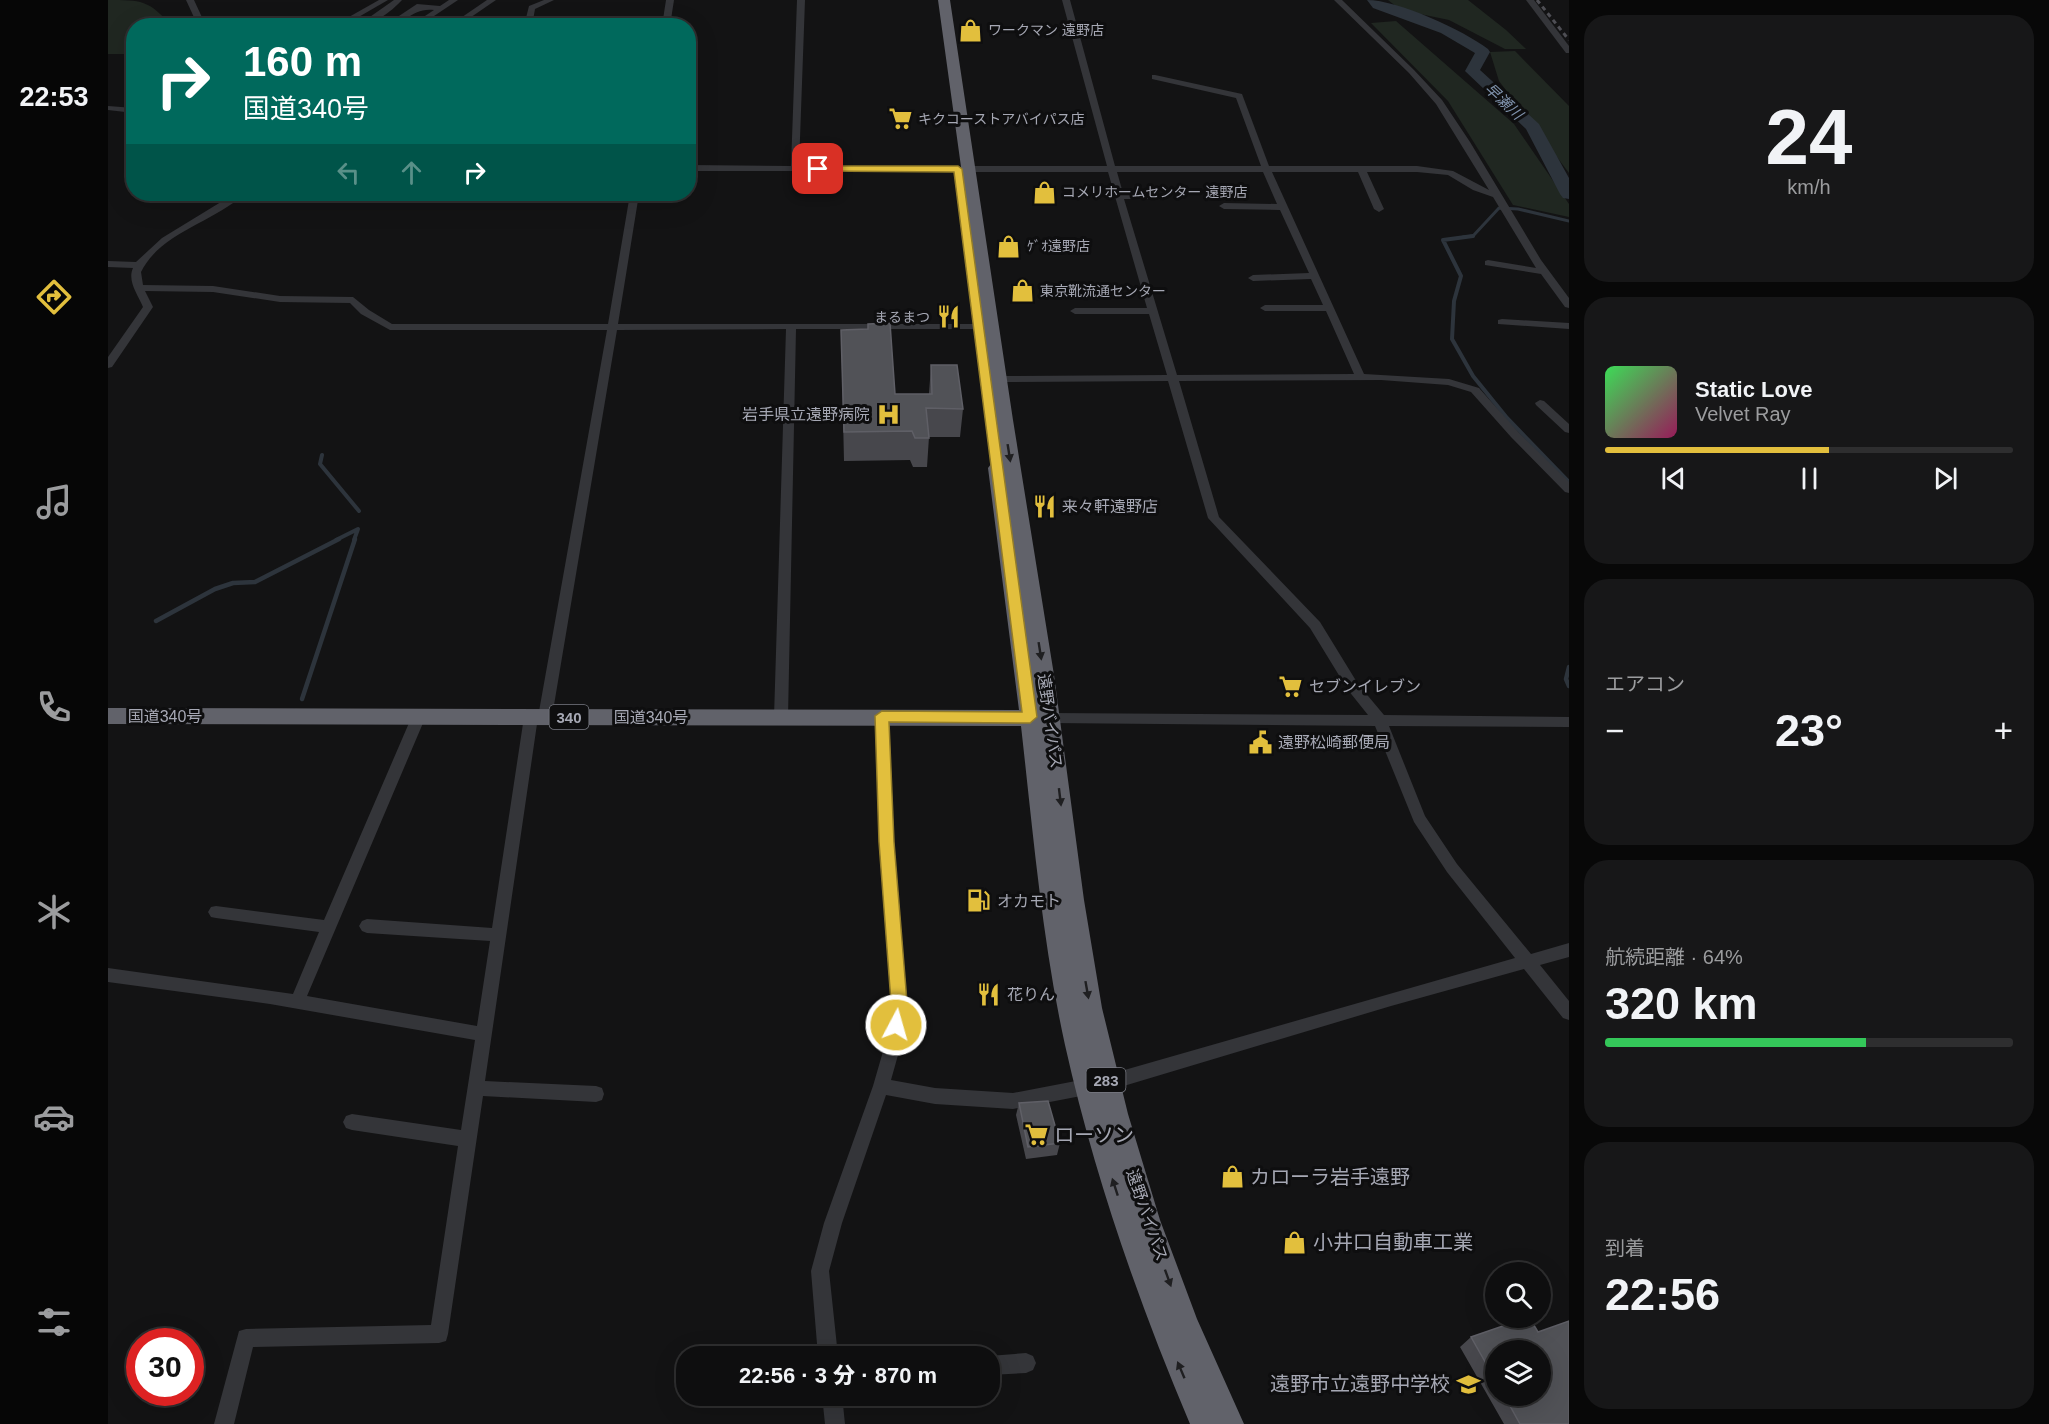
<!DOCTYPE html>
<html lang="ja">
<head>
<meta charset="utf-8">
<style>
	body { margin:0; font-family:Helvetica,"Noto Sans JP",sans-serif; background:#171718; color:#f1f3f6; height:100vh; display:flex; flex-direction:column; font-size:22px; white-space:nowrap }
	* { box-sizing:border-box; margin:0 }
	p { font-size:20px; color:#9b9c9e }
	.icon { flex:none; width:33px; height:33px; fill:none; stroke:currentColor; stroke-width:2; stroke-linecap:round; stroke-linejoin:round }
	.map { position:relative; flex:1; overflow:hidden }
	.side { display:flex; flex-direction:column; gap:15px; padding:15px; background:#080808; width:480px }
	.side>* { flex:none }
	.hud { position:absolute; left:18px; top:18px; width:570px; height:183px; border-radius:24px; box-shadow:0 6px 24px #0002,0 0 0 2px #2e2e2f; background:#00695c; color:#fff; overflow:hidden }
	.fabs { position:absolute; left:1377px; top:1262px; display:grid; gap:12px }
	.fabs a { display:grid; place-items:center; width:66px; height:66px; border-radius:50%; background:#0e0e0f; box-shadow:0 6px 24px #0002,0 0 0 2px #2e2e2f; font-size:30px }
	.speed { position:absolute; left:18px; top:1328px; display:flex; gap:12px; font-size:30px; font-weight:700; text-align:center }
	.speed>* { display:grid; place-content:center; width:78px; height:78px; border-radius:50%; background:#0e0e0f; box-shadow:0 6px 24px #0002,0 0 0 2px #2e2e2f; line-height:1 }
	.speed .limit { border:9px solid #d22; background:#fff; color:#111 }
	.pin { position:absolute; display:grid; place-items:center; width:51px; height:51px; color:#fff; margin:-26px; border-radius:12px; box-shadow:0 3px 9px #0006 }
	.me { position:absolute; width:66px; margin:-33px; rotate:6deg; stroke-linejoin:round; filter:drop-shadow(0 0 4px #0008) }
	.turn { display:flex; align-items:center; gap:21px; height:126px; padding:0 18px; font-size:27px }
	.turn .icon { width:78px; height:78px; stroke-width:2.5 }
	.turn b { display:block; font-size:42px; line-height:51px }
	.lanes { display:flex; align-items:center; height:57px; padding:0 18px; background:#0003; justify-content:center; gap:30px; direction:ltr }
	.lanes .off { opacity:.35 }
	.big { font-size:45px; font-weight:800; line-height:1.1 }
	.side .tile { flex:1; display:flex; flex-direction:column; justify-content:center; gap:9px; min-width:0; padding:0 21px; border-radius:24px; background:#171718 }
	.side .dial { align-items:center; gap:0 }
	.dial b { font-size:78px; line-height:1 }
	.song { display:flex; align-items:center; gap:18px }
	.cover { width:72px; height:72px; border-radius:9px; background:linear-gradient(135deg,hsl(130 70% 55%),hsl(330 70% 35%)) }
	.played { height:6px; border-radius:3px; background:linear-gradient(90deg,#e2bf3d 55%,#2e2e2f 55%) }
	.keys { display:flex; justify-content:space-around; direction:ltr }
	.heat { display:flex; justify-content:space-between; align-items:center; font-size:33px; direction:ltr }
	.charge { height:9px; border-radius:4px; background:linear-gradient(90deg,#34c759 64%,#2e2e2f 0) }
	.trip { position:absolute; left:568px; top:1346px; width:324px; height:60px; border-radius:24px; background:#0e0e0f; box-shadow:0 6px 24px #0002,0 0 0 2px #2e2e2f; font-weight:800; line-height:60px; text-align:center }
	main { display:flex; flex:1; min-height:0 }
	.menu { display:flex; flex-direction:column; width:108px; justify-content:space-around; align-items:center; background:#060606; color:#9b9c9e }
	.menu .icon { width:42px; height:42px }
	.menu .active { color:#e2bf3d }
	.menu b { font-size:27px; color:#f1f3f6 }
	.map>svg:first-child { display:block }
	.green { fill:#202721 }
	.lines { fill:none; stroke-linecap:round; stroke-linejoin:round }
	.stream-far2 { stroke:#2d343c; stroke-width:3 }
	.stream-far1 { stroke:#2d343c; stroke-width:4 }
	.stream { stroke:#2d343c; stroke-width:4.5 }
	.river { fill:#2d343c; fill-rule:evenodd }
	.minor { fill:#343539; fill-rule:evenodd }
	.highway { fill:#61626a; fill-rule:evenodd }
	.rail { stroke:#4e4e54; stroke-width:3; stroke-dasharray:4.5 4; stroke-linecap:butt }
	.wall { fill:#47474c; fill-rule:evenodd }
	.building { fill:#515257; stroke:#5f5f66; stroke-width:1.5 }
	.oneway { fill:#1f1f21 }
	.route { fill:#e2bf3d; stroke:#937c28; stroke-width:1.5 }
	.labels { text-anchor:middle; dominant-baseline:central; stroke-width:6; stroke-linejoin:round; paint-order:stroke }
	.far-poi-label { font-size:14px; fill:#a6a8b4; stroke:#0e0e0f; text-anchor:start }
	.far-water-label { font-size:15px; font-style:italic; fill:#7f92ac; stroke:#0e0e0f }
	.shield { fill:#0e0e0f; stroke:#787a82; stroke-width:1.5 }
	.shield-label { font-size:15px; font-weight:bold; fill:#a6a8b4 }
	.poi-label { font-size:16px; fill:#a6a8b4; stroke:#0e0e0f; text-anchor:start }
	.street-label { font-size:16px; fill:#a6a8b4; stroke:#0e0e0f }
	.near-poi-label { font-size:20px; fill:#a6a8b4; stroke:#0e0e0f; text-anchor:start }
</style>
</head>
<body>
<main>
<nav class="menu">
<b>22:53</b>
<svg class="icon active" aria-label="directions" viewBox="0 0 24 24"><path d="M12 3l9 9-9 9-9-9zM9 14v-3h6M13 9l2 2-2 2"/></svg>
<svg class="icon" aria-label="music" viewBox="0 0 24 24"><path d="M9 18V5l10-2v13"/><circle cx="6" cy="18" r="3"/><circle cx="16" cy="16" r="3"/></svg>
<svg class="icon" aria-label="phone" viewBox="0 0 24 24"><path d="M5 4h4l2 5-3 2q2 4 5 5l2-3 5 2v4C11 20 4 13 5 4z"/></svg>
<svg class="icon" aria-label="climate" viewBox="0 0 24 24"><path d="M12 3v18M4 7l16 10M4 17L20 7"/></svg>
<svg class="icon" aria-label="car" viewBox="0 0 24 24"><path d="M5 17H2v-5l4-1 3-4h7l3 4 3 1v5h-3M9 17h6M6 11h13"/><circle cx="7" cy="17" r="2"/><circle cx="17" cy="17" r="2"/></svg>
<svg class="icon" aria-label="filters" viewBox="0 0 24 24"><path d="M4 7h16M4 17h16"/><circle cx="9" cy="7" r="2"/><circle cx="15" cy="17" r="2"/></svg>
</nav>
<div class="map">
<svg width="1461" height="1424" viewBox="0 0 1461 1424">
	<rect width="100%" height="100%" fill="#131314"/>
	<g class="green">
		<path d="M0 0C34 0 40 0 63 25L26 26 25 54H0Z"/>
		<polygon points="1280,0 1360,0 1398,30 1418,49 1397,49 1341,20 1293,10"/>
		<polygon points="1288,21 1406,124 1461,204 1461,217 1405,205 1340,101 1263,23"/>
		<polygon points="1407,51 1461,106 1461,173 1391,81 1382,52"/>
	</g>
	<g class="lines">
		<polyline class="stream-far2" points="1355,237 1365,236 1391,208 1410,209 1461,221"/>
		<g class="stream-far1">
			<polyline points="1365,236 1335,240 1353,276 1346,301 1344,339 1365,376 1399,418 1461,482"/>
			<polyline points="214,455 212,464 251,511"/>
			<polyline points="228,540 250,529 246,540"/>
		</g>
		<g class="stream">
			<polyline points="48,621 107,589 125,583 147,582 231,539"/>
			<polyline points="1461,667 1458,679 1461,686"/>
			<polyline points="194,699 247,539"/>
		</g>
		<path class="river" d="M1259 0C1290 0 1355 30 1380 49L1382 52 1372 70 1431 124 1461 178V199L1455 198 1452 194 1418 129 1357 71 1367 53 1333 33 1265 8Z"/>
		<g class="minor">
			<polygon points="78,0 86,0 98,26 90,26"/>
			<polygon points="271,0 280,0 235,26 225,26"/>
			<path d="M286 0H294C283 12 264 26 249 26Z"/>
			<path d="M341 0H350L311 26H302L326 10C304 7 296 26 276 26L309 4 332 6Z"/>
			<polygon points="379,0 388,0 350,26 341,26"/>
			<polygon points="436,0 446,0 427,9 424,26 416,26 421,6"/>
			<polygon points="558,0 566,0 562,26 554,26"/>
			<polygon points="689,0 697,0 691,166 850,166 854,169 853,171 580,171 580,165 683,166"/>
			<path d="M954 0H962L1007 166H1153L1128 98 1044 79V75H1047L1134 94 1161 166H1309L1345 171 1381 190 1328 104 1301 73 1226 0H1234L1306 70 1334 100 1362 142 1433 260 1461 298V308L1457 307 1433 274 1377 265V261L1380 260 1428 268 1385 197 1365 190 1340 175 1309 172H1259L1276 209 1271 212 1266 209 1250 172H1164L1256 374 1341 379 1371 388 1411 433 1461 482V493L1457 492 1403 437 1363 392 1340 385 1273 380 1071 381 1111 517 1212 622 1250 684 1276 715 1461 717V727L1281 726 1317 816 1349 864 1423 954 1461 943V957L1432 965 1461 1001V1020L1455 1018 1416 969 1283 1006 999 1091 905 1109 827 1104 778 1095 734 1223 721 1271 730 1356H710L703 1271 716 1223 765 1086 776 1048 783 1002 772 842 767 716 769 712H779L781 716 786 842 799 1002 792 1048 783 1080 827 1088 905 1093 999 1075 1407 958 1339 872 1306 822 1267 726 942 723 937 722 935 718 937 714 942 713 1260 715 1240 690 1202 628 1100 518 1060 381 890 382 885 379 890 376 1059 375 1041 314H967L962 311 967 308H1039L1000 172H860L856 169 860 166H999ZM1009 172H1155L1169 204 1116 203 1111 206 1116 209 1172 210 1201 273 1145 275 1140 278 1145 281 1203 279 1215 305H1157L1152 308 1157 311H1218L1246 374 1069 375 1016 199H1042L1047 196 1042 193H1015Z"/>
			<polygon points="1418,0 1426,0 1461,46 1461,53 1458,53"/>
			<polygon points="0,106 26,108 26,113 0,110"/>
			<path d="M126 194H136C105 223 53 232 33 272L35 285 105 286 172 296 245 297 261 310 284 324H500L522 194H531L510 324H875L876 326 871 329H688L680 717 678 721H668L666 717 678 329 509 330 444 717 442 721H432L430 717 499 330H282L253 314 242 303 172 302 105 292 37 291 45 307 4 367 0 368V357L35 307C30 295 19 281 25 268L0 267V261L28 262 54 238Z"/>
			<polygon points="233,194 243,194 238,201 235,202 230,199"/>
			<polygon points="1394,319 1461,323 1461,329 1390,324 1390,320"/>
			<polygon points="1432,400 1436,401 1461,424 1461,433 1457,432 1428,405 1427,403"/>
			<polygon points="311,711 316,712 318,716 199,996 369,1026 382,941 259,933 254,931 251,926 254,921 259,919 384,928 416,717 418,713 428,713 430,717 377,1081 488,1086 494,1088 496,1094 494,1100 488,1102 375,1096 340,1334 338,1341 331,1343 145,1347 126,1424 106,1424 131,1331 138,1329 323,1325 350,1146 244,1130 238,1128 235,1122 238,1116 244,1114 353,1130 367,1040 162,1004 0,982 0,968 185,994 211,932 108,918 103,917 100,912 103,907 108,906 216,920 304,716 306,712"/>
			<polygon points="918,1353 925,1356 928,1363 925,1370 918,1373 882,1375 881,1356"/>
			<polygon points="714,1395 734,1395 737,1424 717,1424"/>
		</g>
		<path class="highway" d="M830 0H842L905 420 946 675 976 900 994 1008 1020 1114 1052 1220 1089 1319 1136 1424H1082C1030 1301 986 1175 957 1045 934 940 925 832 913 726L0 724V708L911 710 880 468 883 464H894Z"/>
		<polyline class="rail" points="1429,0 1461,40"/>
	</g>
	<g class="wall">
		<polygon points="733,330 787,394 821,394 823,365 855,409 852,437 821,437 819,467 805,467 802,460 736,461"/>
		<polygon points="911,1103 952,1143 949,1155 918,1159 908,1115"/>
		<path d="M1430 1332 1461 1424H1396L1352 1347 1363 1337ZM1388 1350 1432 1395H1388Z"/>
	</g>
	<g class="building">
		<polygon points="782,323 787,394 824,394 823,365 849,365 855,409 818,408 821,438 807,438 804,431 736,432 733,330 760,329 760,324"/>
		<polygon points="940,1101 952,1143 920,1147 911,1103"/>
		<polygon points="1421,1317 1430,1332 1461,1321 1461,1424 1412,1424 1396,1395 1432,1395 1432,1350 1388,1350 1388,1381 1363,1337"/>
	</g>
	<defs><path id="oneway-solid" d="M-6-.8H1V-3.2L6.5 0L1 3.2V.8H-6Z" transform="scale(1.5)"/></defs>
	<g class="oneway">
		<use href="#oneway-solid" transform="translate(901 453) rotate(81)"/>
		<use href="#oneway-solid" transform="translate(932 651) rotate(81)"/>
		<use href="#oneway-solid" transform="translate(952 797) rotate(83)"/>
		<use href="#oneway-solid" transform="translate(979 990) rotate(80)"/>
		<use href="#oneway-solid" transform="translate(1007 1187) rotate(-108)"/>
		<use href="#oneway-solid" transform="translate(1060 1278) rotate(70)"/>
		<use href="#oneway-solid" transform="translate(1073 1370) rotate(-113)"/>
	</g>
	<polygon class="route" points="710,166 850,166 854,169 929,717 922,723 781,722 786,842 799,1002 794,1030 788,1033 782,1030 780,1025 783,1002 771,842 767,716 774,711 914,712 846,172 707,171 706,169"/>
	<defs>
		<symbol id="shop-bare" viewBox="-9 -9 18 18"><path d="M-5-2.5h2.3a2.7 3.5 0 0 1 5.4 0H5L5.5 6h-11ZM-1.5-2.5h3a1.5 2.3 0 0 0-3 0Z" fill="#e2bf3d" stroke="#0e0e0f" stroke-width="2.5" paint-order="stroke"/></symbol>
		<symbol id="supermarket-bare" viewBox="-9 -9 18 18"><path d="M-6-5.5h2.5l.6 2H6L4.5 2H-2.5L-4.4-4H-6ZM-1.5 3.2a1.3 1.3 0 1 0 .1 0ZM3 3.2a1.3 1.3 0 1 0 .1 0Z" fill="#e2bf3d" stroke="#0e0e0f" stroke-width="2.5" paint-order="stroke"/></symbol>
		<symbol id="restaurant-bare" viewBox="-9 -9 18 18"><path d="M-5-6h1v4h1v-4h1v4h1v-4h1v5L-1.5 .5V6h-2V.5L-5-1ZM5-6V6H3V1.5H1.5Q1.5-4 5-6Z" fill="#e2bf3d" stroke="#0e0e0f" stroke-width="2.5" paint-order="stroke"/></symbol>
		<symbol id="hospital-bare" viewBox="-9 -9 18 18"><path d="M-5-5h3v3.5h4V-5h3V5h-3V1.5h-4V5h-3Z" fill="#e2bf3d" stroke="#0e0e0f" stroke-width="2.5" paint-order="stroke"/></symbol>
		<symbol id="civic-bare" viewBox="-9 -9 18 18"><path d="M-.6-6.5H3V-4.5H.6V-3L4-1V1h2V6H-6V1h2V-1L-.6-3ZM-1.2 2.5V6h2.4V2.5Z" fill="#e2bf3d" stroke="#0e0e0f" stroke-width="2.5" paint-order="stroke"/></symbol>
		<symbol id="fuel-bare" viewBox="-9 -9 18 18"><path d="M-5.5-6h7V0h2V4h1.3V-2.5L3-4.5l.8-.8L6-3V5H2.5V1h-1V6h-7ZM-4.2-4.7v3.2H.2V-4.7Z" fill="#e2bf3d" stroke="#0e0e0f" stroke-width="2.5" paint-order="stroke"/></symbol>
		<symbol id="school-bare" viewBox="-9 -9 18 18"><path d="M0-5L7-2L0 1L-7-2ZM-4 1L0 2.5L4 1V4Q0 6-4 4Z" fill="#e2bf3d" stroke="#0e0e0f" stroke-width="2.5" paint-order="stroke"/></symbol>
	</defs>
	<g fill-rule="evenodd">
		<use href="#shop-bare" x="846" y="14" width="33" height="33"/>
		<use href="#supermarket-bare" x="776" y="102" width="33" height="33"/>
		<use href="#shop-bare" x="920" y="176" width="33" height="33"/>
		<use href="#shop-bare" x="884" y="230" width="33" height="33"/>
		<use href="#shop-bare" x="898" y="274" width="33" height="33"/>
		<use href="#restaurant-bare" x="824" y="300" width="33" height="33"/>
		<use href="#hospital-bare" x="764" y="398" width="33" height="33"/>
		<use href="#restaurant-bare" x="920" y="490" width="33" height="33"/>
		<use href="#supermarket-bare" x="1166" y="670" width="33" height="33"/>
		<use href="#civic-bare" x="1136" y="726" width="33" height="33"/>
		<use href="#fuel-bare" x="854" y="884" width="33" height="33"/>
		<use href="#restaurant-bare" x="864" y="978" width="33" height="33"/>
		<use href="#supermarket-bare" x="912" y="1118" width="33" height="33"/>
		<use href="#shop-bare" x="1108" y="1160" width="33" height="33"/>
		<use href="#shop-bare" x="1170" y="1226" width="33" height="33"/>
		<use href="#school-bare" x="1344" y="1368" width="33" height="33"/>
	</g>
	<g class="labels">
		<g class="far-poi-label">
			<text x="880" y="30">ワークマン 遠野店</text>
			<text x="810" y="119">キクコーストアバイパス店</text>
			<text x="954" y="192">コメリホームセンター 遠野店</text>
			<text x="919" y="246">ｹﾞｵ遠野店</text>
			<text x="932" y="291">東京靴流通センター</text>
			<text x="822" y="317" text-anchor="end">まるまつ</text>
		</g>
		<g class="far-water-label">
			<text transform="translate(1396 101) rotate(43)">早瀬川</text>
		</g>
		<g class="shield">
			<rect x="441.5" y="705" width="39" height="24" rx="4.5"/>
			<rect x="978.5" y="1068" width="39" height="24" rx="4.5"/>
		</g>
		<g class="shield-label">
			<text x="461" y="717">340</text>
			<text x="998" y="1080">283</text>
		</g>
		<g class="poi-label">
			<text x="762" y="414" text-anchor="end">岩手県立遠野病院</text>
			<text x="954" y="506">来々軒遠野店</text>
			<text x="1201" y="686">セブンイレブン</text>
			<text x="1170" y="742">遠野松崎郵便局</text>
			<text x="889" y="901">オカモト</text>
			<text x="899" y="994">花りん</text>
		</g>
		<g class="street-label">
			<text x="57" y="716">国道340号</text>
			<text x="543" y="717">国道340号</text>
			<text transform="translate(942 721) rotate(82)">遠野バイパス</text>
			<text transform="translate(1039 1215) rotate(71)">遠野バイパス</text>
		</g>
		<g class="near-poi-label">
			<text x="946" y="1135">ローソン</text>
			<text x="1142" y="1177">カローラ岩手遠野</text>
			<text x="1205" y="1242">小井口自動車工業</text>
			<text x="1342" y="1384" text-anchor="end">遠野市立遠野中学校</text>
		</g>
	</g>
</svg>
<div class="fabs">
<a><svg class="icon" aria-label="search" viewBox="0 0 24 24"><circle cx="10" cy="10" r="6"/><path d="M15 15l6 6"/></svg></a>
<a><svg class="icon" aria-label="layers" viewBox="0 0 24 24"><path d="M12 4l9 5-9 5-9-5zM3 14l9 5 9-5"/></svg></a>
</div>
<div class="speed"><div class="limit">30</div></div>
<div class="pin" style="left:710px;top:169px;background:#d93025"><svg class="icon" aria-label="arrive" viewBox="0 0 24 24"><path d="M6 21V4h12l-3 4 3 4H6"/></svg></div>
<svg class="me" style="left:788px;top:1025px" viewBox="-20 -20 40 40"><circle r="17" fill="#e2bf3d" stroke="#fff" stroke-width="3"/><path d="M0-11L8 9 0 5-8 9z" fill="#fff"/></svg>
<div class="trip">22:56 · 3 分 · 870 m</div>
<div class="hud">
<div class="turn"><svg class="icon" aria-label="right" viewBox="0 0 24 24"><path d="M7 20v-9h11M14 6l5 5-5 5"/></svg><div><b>160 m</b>国道340号</div></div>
<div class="lanes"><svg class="icon off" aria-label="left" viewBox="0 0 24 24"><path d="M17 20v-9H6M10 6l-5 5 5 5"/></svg><svg class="icon off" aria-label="ahead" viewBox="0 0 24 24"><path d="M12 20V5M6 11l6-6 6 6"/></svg><svg class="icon" aria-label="right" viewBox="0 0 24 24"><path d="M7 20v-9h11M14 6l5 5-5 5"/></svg></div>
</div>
</div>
<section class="side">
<div class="tile dial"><b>24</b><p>km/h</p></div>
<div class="tile">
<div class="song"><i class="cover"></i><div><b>Static Love</b><p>Velvet Ray</p></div></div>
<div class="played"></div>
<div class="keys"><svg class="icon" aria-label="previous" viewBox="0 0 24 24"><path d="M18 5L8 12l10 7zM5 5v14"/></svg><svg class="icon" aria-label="pause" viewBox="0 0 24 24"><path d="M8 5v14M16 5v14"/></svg><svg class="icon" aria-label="next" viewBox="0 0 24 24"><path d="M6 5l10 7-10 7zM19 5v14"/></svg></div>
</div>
<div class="tile"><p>エアコン</p>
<div class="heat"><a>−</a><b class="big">23°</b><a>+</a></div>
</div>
<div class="tile"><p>航続距離 · 64%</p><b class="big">320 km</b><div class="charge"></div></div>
<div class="tile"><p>到着</p><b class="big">22:56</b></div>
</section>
</main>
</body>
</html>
